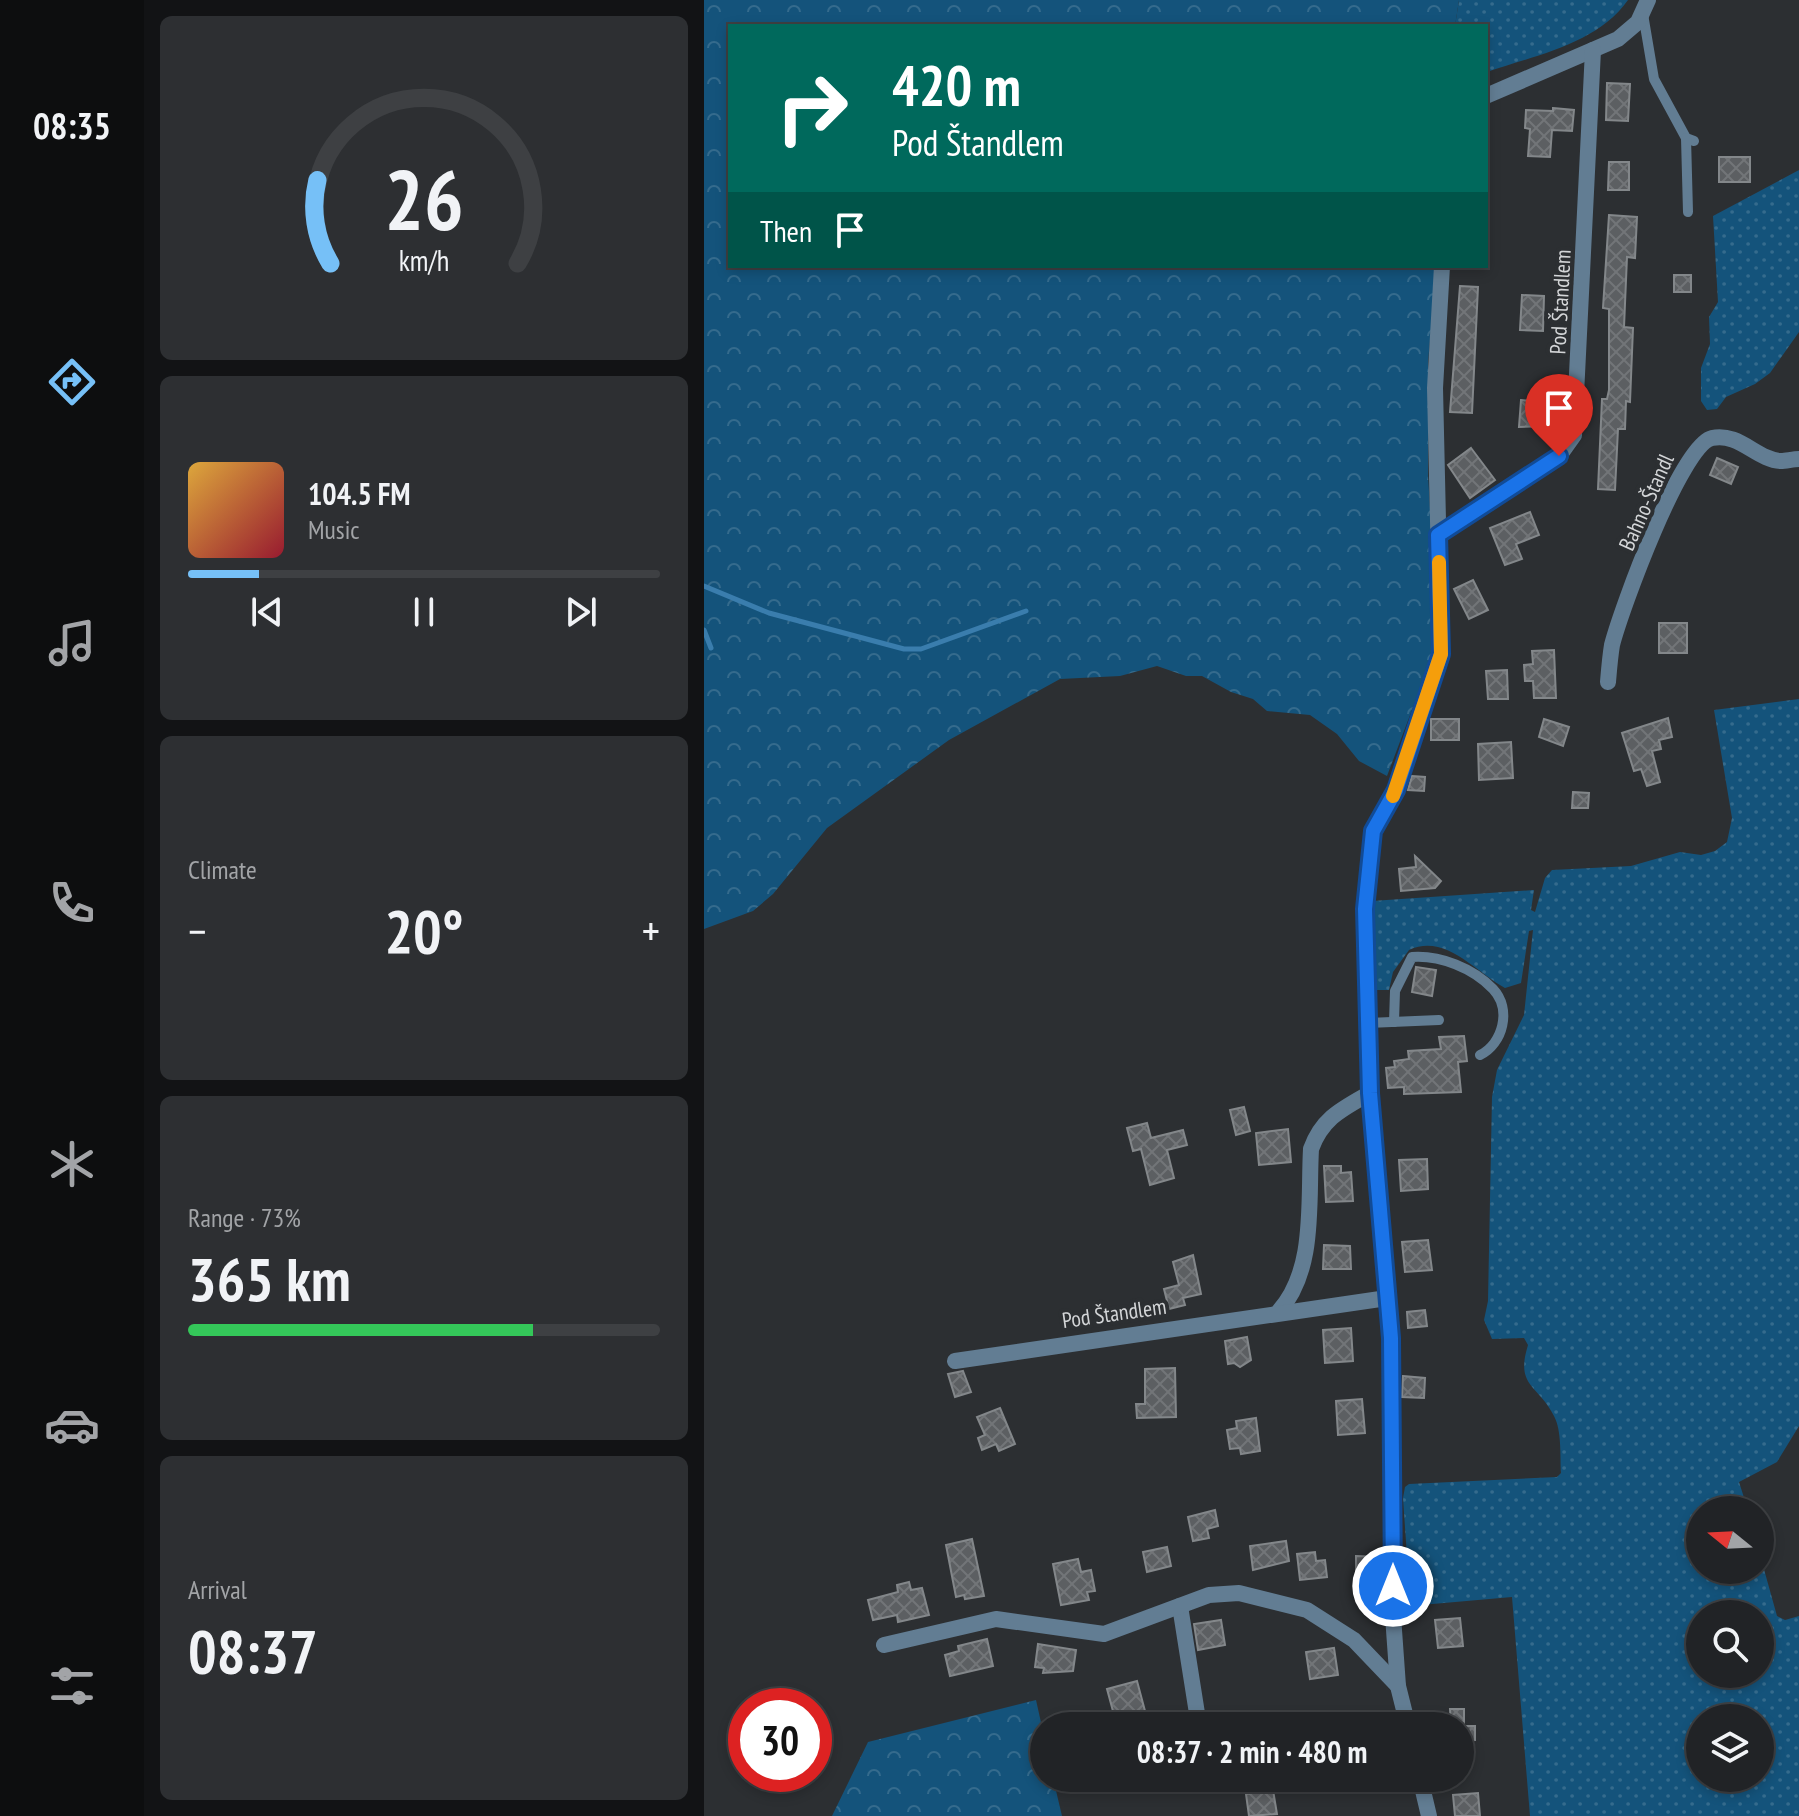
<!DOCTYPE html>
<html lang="en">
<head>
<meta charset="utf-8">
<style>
	body { margin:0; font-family:"PT Sans Narrow",sans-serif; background:#2d2f32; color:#f1f3f6; height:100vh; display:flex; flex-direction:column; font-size:30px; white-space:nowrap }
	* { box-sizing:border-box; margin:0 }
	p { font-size:26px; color:#a2a4a7 }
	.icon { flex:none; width:44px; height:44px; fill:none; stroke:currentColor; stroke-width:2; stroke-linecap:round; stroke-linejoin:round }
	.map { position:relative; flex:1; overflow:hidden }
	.side { display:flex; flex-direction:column; gap:16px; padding:16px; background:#121315; width:560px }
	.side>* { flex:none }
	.banner { position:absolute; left:24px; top:24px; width:760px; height:244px; border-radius:0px; box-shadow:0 4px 12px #0003,0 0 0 2px #3e4043; background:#00695c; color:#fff; overflow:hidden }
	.needle { width:52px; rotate:288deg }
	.controls { position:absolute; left:982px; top:1496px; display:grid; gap:16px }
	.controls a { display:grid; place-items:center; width:88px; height:88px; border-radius:50%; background:#212326; box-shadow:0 4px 12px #0003,0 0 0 2px #3e4043; font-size:40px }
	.speed { position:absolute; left:24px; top:1688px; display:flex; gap:16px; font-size:40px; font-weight:700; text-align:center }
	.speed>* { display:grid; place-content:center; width:104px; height:104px; border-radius:50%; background:#212326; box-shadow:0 4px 12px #0003,0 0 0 2px #3e4043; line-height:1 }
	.speed .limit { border:12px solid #d22; background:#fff; color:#111 }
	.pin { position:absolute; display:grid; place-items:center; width:68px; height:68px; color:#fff; margin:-82px -34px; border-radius:50% 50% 50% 0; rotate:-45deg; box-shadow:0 0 8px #0007 }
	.pin .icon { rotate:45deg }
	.me { position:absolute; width:88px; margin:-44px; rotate:0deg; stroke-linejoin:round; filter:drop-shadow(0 0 6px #0008) }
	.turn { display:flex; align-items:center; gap:28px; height:168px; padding:0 32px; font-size:36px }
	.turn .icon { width:104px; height:104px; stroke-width:2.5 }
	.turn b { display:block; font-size:56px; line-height:68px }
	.then { display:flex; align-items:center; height:76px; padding:0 32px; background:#0003; gap:16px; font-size:30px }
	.big { font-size:60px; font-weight:800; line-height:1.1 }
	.side .card { flex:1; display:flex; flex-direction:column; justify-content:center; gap:12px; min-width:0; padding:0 28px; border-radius:12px; background:#2d2f32 }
	.side .dial { align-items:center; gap:0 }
	.dial svg { height:208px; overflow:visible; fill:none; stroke:#3e4043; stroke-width:7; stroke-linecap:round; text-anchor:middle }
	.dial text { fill:#f1f3f6; stroke:none }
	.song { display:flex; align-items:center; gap:24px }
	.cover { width:96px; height:96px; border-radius:12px; background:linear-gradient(135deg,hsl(40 70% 55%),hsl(350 70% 35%)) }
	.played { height:8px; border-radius:4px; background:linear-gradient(90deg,#76c0f7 15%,#3e4043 15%) }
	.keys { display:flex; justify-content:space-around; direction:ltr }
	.heat { display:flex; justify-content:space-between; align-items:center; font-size:44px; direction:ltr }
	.charge { height:12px; border-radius:6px; background:linear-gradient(90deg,#34c759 73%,#3e4043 0) }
	.trip { position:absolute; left:326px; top:1712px; width:444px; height:80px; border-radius:40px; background:#212326; box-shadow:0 4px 12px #0003,0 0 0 2px #3e4043; font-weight:800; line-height:80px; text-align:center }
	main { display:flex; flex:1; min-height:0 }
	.menu { display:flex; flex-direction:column; width:144px; justify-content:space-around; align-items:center; background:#0d0e0f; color:#a2a4a7 }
	.menu .icon { width:56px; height:56px }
	.menu .active { color:#76c0f7 }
	.menu b { font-size:36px; color:#f1f3f6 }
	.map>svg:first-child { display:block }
	.grass { fill:url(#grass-dots); fill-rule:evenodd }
	.forest { fill:url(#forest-crowns) }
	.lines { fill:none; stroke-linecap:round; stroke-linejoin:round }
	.stream { stroke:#3a7dad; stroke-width:5 }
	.building { fill:url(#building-cross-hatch); stroke:#83878a; stroke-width:2 }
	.lane { stroke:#627d93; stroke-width:10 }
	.street { stroke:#627d93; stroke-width:16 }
	.route-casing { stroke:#114b97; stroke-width:20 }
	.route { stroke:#1a73e8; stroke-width:14 }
	.slow { stroke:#f59e0b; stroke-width:14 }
	.labels { text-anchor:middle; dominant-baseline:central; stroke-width:8; stroke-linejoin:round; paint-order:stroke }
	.street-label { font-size:22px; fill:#d3d5d7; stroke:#2c2f32 }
</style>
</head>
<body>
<main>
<nav class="menu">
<b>08:35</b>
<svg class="icon active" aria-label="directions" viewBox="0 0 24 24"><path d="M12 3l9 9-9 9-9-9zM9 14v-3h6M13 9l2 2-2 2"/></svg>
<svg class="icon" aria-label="music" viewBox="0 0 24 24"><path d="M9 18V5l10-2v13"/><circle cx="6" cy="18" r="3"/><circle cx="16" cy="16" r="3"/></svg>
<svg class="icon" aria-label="phone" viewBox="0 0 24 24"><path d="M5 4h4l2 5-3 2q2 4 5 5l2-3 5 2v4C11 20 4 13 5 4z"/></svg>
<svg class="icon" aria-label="climate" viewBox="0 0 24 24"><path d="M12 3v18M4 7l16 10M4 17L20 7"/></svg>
<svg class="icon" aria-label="car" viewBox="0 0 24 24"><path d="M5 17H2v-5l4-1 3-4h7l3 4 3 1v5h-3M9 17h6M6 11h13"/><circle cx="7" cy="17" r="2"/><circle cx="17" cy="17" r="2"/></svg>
<svg class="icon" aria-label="filters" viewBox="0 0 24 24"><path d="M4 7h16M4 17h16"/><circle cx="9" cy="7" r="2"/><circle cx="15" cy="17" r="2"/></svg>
</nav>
<section class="side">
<div class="card dial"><svg viewBox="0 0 100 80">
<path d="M14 69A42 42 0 1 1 86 69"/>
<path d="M14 69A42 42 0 0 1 9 37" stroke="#76c0f7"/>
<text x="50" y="56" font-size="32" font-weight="700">26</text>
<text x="50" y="72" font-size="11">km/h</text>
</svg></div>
<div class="card">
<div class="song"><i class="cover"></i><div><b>104.5 FM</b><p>Music</p></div></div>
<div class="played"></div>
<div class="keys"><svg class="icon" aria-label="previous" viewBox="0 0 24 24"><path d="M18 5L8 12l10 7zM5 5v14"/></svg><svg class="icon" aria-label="pause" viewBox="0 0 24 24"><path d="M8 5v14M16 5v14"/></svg><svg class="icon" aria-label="next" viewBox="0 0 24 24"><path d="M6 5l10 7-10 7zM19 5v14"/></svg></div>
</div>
<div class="card"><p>Climate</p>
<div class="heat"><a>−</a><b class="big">20°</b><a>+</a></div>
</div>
<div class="card"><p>Range · 73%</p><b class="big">365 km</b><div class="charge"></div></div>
<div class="card"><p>Arrival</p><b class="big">08:37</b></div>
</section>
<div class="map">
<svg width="1095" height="1816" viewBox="0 0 1095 1816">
	<defs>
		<pattern id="grass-dots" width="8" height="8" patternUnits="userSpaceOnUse" patternTransform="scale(2)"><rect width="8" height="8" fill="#14537b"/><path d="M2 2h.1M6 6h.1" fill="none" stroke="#356b8d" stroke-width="1.8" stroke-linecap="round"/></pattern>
		<pattern id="forest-crowns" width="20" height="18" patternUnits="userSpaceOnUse" patternTransform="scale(2)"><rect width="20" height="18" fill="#14537b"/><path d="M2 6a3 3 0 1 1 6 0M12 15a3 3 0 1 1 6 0" fill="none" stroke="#356b8d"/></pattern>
		<pattern id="building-cross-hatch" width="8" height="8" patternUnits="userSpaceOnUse" patternTransform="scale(2)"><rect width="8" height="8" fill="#5c5f62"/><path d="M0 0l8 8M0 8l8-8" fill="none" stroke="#727578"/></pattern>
	</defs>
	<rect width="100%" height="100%" fill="#2c2f32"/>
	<g class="grass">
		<path d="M755 0H924C893 44 832 55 783 72L782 26H751Z"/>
		<polygon points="1095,170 1095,332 1066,373 1051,384 1022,397 1013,409 1003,410 997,401 997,368 1006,344 1005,317 1014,302 1009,216"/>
		<path d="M1095 699V1426L1073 1462 1035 1482 1044 1510H996V1570H1056V1555L1073 1616 1081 1620 1095 1616V1816H826L808 1597 717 1605 706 1600 699 1498 701 1487 705 1484 853 1477 857 1473C856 1456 858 1431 850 1416 834 1384 811 1387 824 1345L820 1338 788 1339 780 1320 784 1301 788 1097 793 1070 820 1015 829 930 825 931 817 983 801 988C772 973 742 933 705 950L689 972 685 990H672L668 901 830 890 827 910 831 912 841 878 848 870 927 866 976 852 997 855 1011 851 1023 842 1028 818 1010 710ZM996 1614H1056V1674H996ZM996 1718H1056V1778H996Z"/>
	</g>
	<g class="forest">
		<polygon points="0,0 755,0 751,26 26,26 26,266 733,266 724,362 724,475 734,641 683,776 655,761 633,734 606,715 563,711 549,699 527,692 498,676 482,676 453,666 416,676 356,679 245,740 123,828 69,894 49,911 0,929"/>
		<polygon points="332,1700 340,1736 340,1778 349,1778 358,1816 128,1816 164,1742"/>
	</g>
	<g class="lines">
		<g class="stream">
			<polyline points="0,586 65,613 200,649 217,649 322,611"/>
			<polyline points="0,630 7,648"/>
		</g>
	</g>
	<g class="building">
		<polygon points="903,83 926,84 924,121 902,120"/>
		<polygon points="849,108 870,110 868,131 848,130 846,157 824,156 826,129 821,128 822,110 849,111"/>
		<rect x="1015" y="157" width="31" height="25"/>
		<polygon points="905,162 925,162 925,190 904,190"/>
		<polygon points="905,215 933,217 931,258 923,257 920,327 929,328 926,402 922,401 921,429 914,429 911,490 894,489 898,399 903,399 905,390 905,309 899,308"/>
		<rect x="970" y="275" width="17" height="17"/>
		<polygon points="756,286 774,287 768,413 746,412"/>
		<polygon points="818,295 840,296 839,331 816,330"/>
		<polygon points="817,400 852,404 851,426 815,427"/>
		<polygon points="767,448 791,480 766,498 744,465"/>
		<polygon points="1013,458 1034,467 1027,484 1006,475"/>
		<polygon points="826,512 835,535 812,544 818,559 801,565 786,528"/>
		<polygon points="769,580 784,610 765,619 750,589"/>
		<rect x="955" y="623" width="28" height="30"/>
		<polygon points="850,650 852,698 830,698 829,681 821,681 820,665 829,664 828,651"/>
		<polygon points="803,670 804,699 784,699 782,671"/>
		<polygon points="964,718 968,737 955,740 957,749 948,751 956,782 943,786 937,769 930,771 918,733"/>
		<rect x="727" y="719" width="28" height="21"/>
		<polygon points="840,719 865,727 859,746 835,737"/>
		<polygon points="807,742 809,778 775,780 774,744"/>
		<polygon points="708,776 721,777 720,791 704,790"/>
		<polygon points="869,792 885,793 884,808 868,808"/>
		<polygon points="711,856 737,881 731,888 697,891 695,869 712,867"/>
		<polygon points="712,967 732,970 728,996 708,992"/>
		<polygon points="760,1036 763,1061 754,1062 757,1092 700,1094 700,1087 684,1088 682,1068 691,1067 690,1061 705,1059 704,1051 737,1049 735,1037"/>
		<polygon points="540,1107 546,1131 532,1135 526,1110"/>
		<polygon points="443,1123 447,1138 479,1130 483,1145 463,1150 470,1178 446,1185 437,1149 429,1151 423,1128"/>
		<polygon points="584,1129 587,1162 555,1165 552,1133"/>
		<polygon points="723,1159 724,1189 697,1191 695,1160"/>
		<polygon points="620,1166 637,1166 637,1173 647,1172 649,1201 622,1202"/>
		<polygon points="724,1240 728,1270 701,1272 698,1242"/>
		<polygon points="620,1245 646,1246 647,1269 619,1269"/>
		<polygon points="489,1255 497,1294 479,1298 481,1305 465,1309 460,1289 475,1285 469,1262"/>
		<polygon points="721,1310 723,1326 704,1328 703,1312"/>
		<polygon points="647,1328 649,1361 621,1363 619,1330"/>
		<polygon points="543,1337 547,1360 536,1367 530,1363 524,1364 521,1341"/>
		<polygon points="471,1368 472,1417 433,1418 432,1404 441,1404 441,1369"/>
		<polygon points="259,1371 267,1392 251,1397 244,1374"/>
		<polygon points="699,1376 721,1378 720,1398 698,1397"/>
		<polygon points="658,1399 661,1433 634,1435 632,1401"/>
		<polygon points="296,1408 311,1444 295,1451 292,1444 278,1450 274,1438 281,1435 273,1417"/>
		<polygon points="552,1418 556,1451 537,1454 536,1448 526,1449 523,1430 533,1428 532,1421"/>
		<polygon points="511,1510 514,1526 503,1529 505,1538 489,1541 484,1517"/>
		<polygon points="268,1539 280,1596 261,1599 260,1595 252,1597 242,1545"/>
		<polygon points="582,1541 585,1561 549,1570 546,1546"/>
		<polygon points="463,1547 467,1566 443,1572 439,1552"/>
		<polygon points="611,1552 612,1561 621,1560 623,1577 596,1580 593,1554"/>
		<polygon points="652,1556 678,1557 678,1599 652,1599"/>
		<polygon points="374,1559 377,1572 387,1570 391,1591 383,1592 385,1600 357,1605 349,1564"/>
		<polygon points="205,1582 207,1590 218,1588 225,1615 194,1622 193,1615 169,1620 164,1600 194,1592 193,1585"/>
		<polygon points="756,1618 759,1646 734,1648 731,1620"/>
		<polygon points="517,1620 521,1645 494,1650 490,1624"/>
		<polygon points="283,1639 289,1666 246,1676 241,1655 255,1651 254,1646"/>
		<polygon points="334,1644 372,1650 369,1671 339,1673 340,1668 331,1667"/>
		<polygon points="630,1648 634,1675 606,1679 602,1652"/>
		<polygon points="433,1681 445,1726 413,1726 403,1689"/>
		<polygon points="746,1709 760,1709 760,1726 747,1726"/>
		<polygon points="756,1726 771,1726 771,1740 756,1741"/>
		<polygon points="569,1790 573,1814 545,1816 542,1794"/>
		<polygon points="774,1793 776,1816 751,1816 749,1795"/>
	</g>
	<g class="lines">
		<g class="lane">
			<polyline points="939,14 950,79 982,138 990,141"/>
			<polyline points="982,138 984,212"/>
			<path d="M690 1022 691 991 708 957C736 955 769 968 789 989 808 1009 799 1044 776 1055"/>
			<polyline points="664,1023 735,1020"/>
		</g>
		<g class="street">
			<polyline points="782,96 914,39 934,22 944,0"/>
			<polyline points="734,535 855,456 870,435 889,50"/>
			<path d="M904 682C905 670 906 657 908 645 917 610 977 445 1008 438 1035 432 1053 460 1077 461 1082 461 1089 459 1095 459"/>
			<path d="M575 1311C612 1270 604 1202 607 1149 618 1118 638 1109 666 1093"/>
			<polyline points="251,1361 683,1298"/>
			<polyline points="476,1606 495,1726"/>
			<polyline points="180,1645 292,1619 400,1634 505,1595 535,1593 603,1610 650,1640 694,1686"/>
			<polyline points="704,1726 694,1686 689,1616 687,1338 666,1093 661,909 669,831 692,790 737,654 731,388 738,266"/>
			<polyline points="716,1778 725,1816"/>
		</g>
	</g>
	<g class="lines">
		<defs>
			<polyline id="route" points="689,1586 687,1338 666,1093 661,909 669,831 692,790 737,654 734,535 855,456"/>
		</defs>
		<use href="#route" class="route-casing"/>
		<use href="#route" class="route"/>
		<polyline class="slow" points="689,796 737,654 735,562"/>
	</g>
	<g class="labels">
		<g class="street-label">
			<text transform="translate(856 302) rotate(-87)">Pod Štandlem</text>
			<text transform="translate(942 502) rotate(-66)">Bahno-Štandl</text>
			<text transform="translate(410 1313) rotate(-8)">Pod Štandlem</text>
		</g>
	</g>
</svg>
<div class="controls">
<a><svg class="needle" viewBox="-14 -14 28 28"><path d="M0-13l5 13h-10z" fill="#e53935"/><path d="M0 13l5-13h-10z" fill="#a2a4a7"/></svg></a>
<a><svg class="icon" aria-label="search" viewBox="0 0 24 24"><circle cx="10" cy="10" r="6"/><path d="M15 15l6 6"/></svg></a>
<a><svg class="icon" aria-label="layers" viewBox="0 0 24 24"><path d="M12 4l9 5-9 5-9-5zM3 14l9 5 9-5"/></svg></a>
</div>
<div class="speed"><div class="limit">30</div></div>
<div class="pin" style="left:855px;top:456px;background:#d93025"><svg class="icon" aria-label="arrive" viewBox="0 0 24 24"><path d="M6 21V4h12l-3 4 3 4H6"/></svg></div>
<svg class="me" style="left:689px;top:1586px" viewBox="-20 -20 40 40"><circle r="17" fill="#1a73e8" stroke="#fff" stroke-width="3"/><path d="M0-11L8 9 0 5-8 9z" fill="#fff"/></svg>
<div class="trip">08:37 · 2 min · 480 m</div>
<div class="banner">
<div class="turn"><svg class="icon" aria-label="right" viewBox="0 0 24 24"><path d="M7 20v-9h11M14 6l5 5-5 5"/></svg><div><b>420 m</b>Pod Štandlem</div></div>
<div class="then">Then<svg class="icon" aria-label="arrive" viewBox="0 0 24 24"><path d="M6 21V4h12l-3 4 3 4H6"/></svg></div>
</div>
</div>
</main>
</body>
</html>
